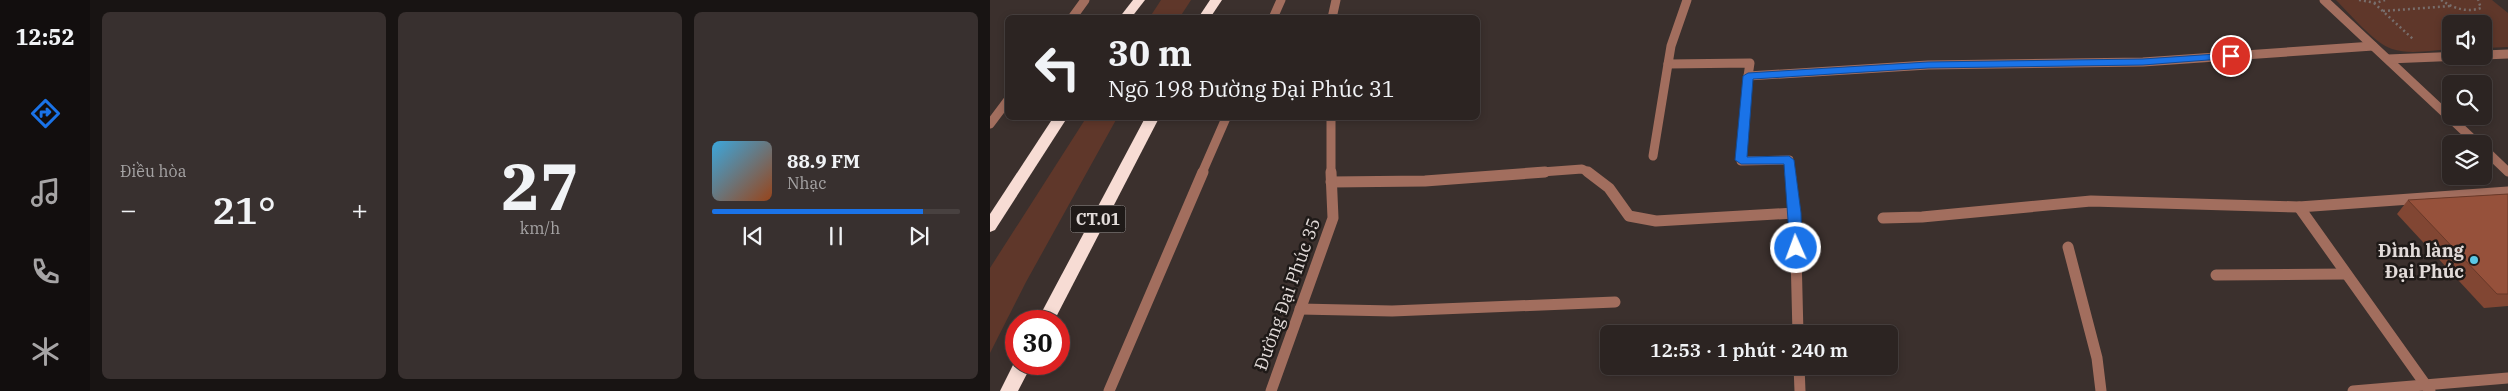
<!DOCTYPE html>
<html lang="vi">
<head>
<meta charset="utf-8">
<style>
	body { margin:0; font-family:"IBM Plex Serif",serif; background:#38302f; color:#f1f3f6; height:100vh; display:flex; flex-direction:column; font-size:19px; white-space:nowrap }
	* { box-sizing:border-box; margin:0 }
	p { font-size:16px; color:#a6a4a5 }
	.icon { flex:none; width:28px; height:28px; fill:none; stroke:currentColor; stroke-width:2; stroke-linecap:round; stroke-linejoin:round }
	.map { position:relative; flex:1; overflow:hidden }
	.sheet { display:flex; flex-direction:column; gap:12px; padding:12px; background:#181413; width:900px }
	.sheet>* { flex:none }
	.banner { position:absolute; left:15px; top:15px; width:475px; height:105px; border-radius:8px; box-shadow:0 2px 8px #0003,0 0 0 1px #484140; background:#2c2422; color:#f1f3f6; overflow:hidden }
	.fabs { position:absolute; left:1452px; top:15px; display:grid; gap:10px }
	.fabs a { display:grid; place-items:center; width:50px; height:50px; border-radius:8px; background:#2c2422; box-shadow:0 2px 8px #0003,0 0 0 1px #484140; font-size:25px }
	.speed { position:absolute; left:15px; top:310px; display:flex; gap:10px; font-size:25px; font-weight:700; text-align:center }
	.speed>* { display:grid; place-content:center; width:65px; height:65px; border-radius:50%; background:#2c2422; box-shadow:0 2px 8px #0003,0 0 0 1px #484140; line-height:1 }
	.speed .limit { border:8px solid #d22; background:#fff; color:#111 }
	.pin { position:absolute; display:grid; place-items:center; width:42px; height:42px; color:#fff; margin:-21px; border:2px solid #fff; border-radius:50%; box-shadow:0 1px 5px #0007 }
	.me { position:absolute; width:55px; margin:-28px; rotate:358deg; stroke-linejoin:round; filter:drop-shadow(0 0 4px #0008) }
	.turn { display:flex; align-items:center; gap:18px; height:105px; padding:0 20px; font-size:22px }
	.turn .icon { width:65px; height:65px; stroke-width:2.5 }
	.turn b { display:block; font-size:35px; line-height:42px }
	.big { font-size:38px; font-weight:600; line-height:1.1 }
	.sheet .card { flex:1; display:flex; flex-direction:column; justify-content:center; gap:8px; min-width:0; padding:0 18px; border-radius:8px; background:#38302f }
	.sheet .dial { align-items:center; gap:0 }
	.dial b { font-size:65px; line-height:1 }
	.song { display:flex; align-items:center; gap:15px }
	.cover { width:60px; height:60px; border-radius:8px; background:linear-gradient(135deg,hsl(200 70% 55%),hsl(20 70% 35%)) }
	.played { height:5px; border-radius:2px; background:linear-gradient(90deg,#1a73e8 85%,#484140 85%) }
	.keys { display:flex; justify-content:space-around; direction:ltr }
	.heat { display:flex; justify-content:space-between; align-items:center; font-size:28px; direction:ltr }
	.sheet .tiles { flex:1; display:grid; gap:12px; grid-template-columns:repeat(3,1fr) }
	.trip { position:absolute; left:610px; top:325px; width:298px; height:50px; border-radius:8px; background:#2c2422; box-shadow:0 2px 8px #0003,0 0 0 1px #484140; font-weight:600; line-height:50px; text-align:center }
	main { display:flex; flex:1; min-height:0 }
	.tabs { display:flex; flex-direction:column; width:90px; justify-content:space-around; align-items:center; background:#120e0e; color:#a6a4a5 }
	.tabs .icon { width:35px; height:35px }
	.tabs .active { color:#1a73e8 }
	.tabs b { font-size:22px; color:#f1f3f6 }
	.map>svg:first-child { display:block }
	.green { fill:#5f372a }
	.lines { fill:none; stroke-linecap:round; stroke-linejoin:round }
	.path { stroke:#786e6c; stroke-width:2.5; stroke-dasharray:2 3; stroke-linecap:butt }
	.minor-far1 { stroke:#a26e5e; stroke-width:9 }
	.minor { stroke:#a26e5e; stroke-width:11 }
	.motorway { fill:#f7dcd4; fill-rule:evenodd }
	.wall { fill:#814633 }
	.building { fill:#96513b; stroke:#693929 }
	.route { fill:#1a73e8; stroke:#114b97 }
	.poi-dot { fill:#5ac8e5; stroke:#1f1a18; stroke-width:2 }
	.labels { text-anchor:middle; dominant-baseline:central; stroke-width:5; stroke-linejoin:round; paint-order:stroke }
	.shield { fill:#1f1a18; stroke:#a8a19f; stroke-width:1 }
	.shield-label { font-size:16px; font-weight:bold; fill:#e2dbd9 }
	.poi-label { font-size:18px; font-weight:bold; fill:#e2dbd9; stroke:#1f1a18; text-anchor:end }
	.street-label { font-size:18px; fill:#e2dbd9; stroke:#1f1a18 }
</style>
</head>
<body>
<main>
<nav class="tabs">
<b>12:52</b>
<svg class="icon active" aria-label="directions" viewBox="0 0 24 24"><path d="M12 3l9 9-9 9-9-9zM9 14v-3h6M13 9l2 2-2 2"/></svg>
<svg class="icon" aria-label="music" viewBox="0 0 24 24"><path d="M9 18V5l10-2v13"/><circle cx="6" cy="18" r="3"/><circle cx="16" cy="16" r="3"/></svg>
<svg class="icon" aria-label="phone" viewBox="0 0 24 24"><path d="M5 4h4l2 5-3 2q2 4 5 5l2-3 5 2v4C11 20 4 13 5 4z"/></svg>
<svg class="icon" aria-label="climate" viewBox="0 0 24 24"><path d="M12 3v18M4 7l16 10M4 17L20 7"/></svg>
</nav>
<section class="sheet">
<div class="tiles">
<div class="card"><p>Điều hòa</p>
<div class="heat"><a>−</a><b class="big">21°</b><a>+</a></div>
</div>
<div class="card dial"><b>27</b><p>km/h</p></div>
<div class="card">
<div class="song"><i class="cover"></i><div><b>88.9 FM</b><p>Nhạc</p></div></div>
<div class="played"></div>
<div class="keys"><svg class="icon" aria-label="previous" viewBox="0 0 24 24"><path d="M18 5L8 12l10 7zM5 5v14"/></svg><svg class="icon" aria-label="pause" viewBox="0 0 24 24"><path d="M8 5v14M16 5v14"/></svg><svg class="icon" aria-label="next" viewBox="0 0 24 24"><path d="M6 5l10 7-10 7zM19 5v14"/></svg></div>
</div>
</div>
</section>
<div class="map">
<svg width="1518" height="391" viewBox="0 0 1518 391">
	<rect width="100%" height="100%" fill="#3b302d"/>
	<g class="green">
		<polygon points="171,0 201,0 190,17 160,17"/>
		<path d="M1346 0H1502L1518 13V47L1494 48V24H1461V49C1443 50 1420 55 1402 49 1384 43 1360 14 1346 0Z"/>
		<polygon points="96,118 127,118 36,282 0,353 0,268"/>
	</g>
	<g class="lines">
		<g class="path">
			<polyline points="1369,0 1386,3 1395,0"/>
			<path d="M1451 0C1463 8 1476 13 1491 8L1488 0"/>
			<polyline points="1384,3 1424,40"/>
			<polyline points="1393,11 1461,6"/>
		</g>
		<g class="minor-far1">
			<polyline points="697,0 681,46 678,64 760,63 758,76 938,65 1153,62 1383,46"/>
			<polyline points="1334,0 1488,144"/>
			<polyline points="82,18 95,0"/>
			<polyline points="283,18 291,0"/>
			<polyline points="342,18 346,0"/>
			<polyline points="1494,55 1518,54"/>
			<polyline points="1398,59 1472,56"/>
			<polyline points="758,76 751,161 799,160 800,173"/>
			<polyline points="341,118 341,173"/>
			<polyline points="0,124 18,100"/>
			<polyline points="1494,149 1518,172"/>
			<polyline points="663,156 678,64"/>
			<polyline points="212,173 236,118"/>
			<polyline points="538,173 592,169 600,173"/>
		</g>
		<g class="minor">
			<polyline points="598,172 619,188 639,216 666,221 805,213"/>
			<polyline points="800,172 805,213 808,334"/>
			<polyline points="341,182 435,181 555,172"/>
			<polyline points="1309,207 1440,391"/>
			<polyline points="893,218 932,217 1101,201 1309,207 1518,192"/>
			<polyline points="1078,247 1107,358 1111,391"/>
			<polyline points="1226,275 1356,274"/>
			<polyline points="310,309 402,311 625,302"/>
			<polyline points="809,366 810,391"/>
			<polyline points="119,391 213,172"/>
			<polyline points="281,391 343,218 341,172"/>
			<polyline points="1363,391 1518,378"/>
		</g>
		<g class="motorway">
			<polygon points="143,0 155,0 141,18 129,18"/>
			<polygon points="220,0 232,0 220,18 208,18"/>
			<polygon points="63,118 77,118 5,230 0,232 0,214"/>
			<polygon points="155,118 169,118 64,321 47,321"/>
			<polygon points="26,359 26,364 42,364 28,391 10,391"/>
		</g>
	</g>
	<polygon class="wall" points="1518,194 1518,306 1494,308 1407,214 1418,200"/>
	<polygon class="building" points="1518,194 1518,294 1507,294 1418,200"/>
	<polygon class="route" points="1241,53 1246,56 1244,58 1153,65 938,68 763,79 757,157 799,156 804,160 811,213 812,248 806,252 800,248 794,164 751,164 745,160 753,76 758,73 938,62 1153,59"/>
	<circle class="poi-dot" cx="1484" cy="260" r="5"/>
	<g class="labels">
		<rect class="shield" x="80.5" y="205.5" width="55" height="27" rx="4"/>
		<g class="shield-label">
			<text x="108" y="219">CT.01</text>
		</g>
		<g class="poi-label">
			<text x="1474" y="250">Đình làng<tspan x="1474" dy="21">Đại Phúc</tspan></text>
		</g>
		<g class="street-label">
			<text transform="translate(297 294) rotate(-70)">Đường Đại Phúc 35</text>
		</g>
	</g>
</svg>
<div class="fabs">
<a><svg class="icon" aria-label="sound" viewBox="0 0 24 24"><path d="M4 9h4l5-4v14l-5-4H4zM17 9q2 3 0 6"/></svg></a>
<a><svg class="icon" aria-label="search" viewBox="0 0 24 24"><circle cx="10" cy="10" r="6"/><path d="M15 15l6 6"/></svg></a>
<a><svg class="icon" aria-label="layers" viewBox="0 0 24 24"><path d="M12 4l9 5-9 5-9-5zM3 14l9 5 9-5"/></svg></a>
</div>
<div class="speed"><div class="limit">30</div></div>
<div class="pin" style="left:1241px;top:56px;background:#d93025"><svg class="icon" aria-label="arrive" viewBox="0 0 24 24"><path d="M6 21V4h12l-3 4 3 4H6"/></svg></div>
<svg class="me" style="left:806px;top:248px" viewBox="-20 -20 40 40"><circle r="17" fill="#1a73e8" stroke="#fff" stroke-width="3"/><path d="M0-11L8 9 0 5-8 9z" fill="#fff"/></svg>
<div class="trip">12:53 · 1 phút · 240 m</div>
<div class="banner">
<div class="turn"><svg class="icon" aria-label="left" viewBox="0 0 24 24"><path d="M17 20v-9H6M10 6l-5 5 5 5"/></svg><div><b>30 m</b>Ngõ 198 Đường Đại Phúc 31</div></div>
</div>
</div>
</main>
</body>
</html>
